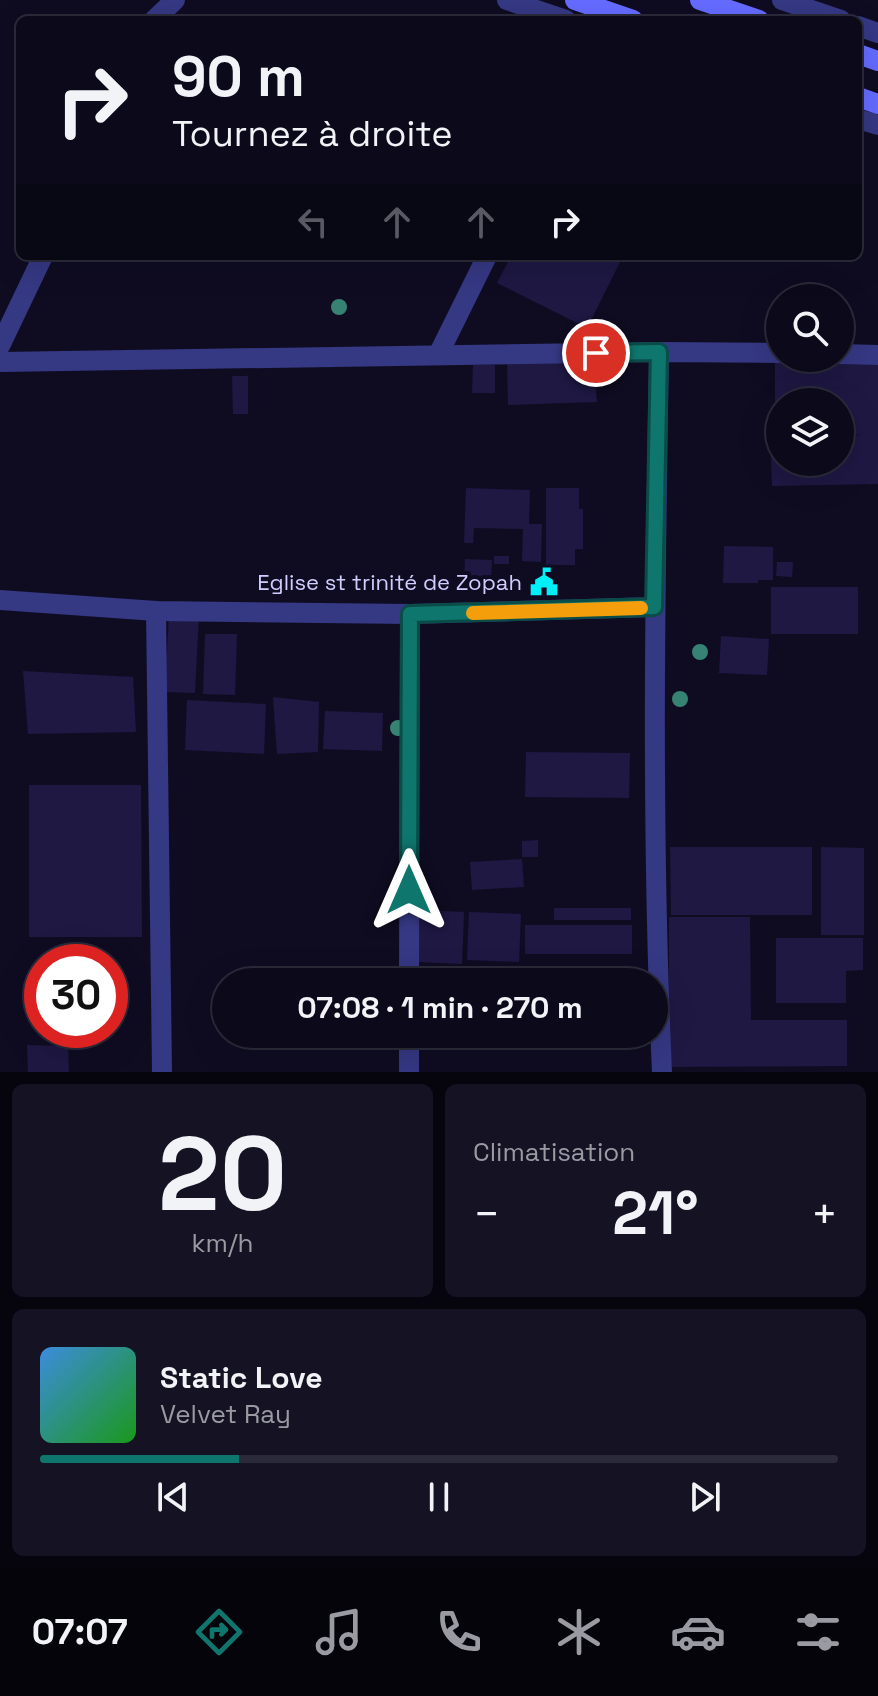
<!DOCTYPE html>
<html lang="fr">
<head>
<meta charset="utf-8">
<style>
	body { margin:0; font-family:"Space Grotesk",sans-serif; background:#141223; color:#f1f3f6; height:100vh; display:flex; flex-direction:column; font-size:30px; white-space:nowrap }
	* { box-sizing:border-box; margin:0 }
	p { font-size:26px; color:#9a9aa2 }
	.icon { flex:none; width:44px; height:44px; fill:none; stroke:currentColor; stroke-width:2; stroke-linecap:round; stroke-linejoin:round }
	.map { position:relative; height:1072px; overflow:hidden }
	.side { display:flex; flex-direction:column; gap:12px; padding:12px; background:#06050e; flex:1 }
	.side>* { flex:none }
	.top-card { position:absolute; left:16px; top:16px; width:846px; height:244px; border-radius:12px; box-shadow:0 8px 32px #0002,0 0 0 2px #2b2a39; background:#0b091a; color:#f1f3f6; overflow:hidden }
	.fabs { position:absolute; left:766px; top:284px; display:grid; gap:16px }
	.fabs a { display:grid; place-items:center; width:88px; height:88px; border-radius:50%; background:#0b091a; box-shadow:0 8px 32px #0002,0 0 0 2px #2b2a39; font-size:40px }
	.speed { position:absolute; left:24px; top:944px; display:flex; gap:16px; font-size:40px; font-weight:700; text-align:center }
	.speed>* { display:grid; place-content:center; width:104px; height:104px; border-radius:50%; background:#0b091a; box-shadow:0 8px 32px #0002,0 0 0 2px #2b2a39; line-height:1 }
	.speed .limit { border:12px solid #d22; background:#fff; color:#111 }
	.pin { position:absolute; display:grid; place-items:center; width:68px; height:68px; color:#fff; margin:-34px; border:4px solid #fff; border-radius:50%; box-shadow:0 2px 8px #0007 }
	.me { position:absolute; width:88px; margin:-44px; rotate:0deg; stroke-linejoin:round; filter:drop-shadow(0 0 6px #0008) }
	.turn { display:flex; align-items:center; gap:28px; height:168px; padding:0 24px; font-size:36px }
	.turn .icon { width:104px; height:104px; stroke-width:2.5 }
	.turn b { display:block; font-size:56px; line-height:68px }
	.lanes { display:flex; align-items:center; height:76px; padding:0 24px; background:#0003; justify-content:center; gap:40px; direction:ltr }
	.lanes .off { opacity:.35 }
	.big { font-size:60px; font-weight:600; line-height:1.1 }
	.side .widget { flex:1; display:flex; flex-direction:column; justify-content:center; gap:12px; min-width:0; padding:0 28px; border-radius:12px; background:#141223 }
	.side .dial { align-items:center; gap:0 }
	.dial b { font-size:104px; line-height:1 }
	.song { display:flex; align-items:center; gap:24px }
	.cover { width:96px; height:96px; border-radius:12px; background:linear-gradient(135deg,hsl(210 70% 55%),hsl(120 70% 35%)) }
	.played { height:8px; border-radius:4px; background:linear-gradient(90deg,#0f766e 25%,#2b2a39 25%) }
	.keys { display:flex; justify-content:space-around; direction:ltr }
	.heat { display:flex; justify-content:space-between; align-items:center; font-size:44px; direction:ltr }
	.side .tiles { flex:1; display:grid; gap:12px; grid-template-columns:1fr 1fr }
	.widget:last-child { grid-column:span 2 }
	.trip { position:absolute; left:212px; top:968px; width:456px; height:80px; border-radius:40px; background:#0b091a; box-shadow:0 8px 32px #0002,0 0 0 2px #2b2a39; font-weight:600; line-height:80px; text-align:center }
	.menu { display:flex; height:128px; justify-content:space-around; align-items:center; background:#04040a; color:#9a9aa2 }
	.menu .icon { width:56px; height:56px }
	.menu .current { color:#0f766e }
	.menu b { font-size:36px; color:#f1f3f6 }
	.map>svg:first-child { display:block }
	.building { fill:#1e1843 }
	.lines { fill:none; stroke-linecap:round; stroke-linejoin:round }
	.street { stroke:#353883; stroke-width:20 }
	.secondary { stroke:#646bff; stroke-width:20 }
	.tree { fill:#368273 }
	.route-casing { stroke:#0a4d48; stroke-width:20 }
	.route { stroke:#0f766e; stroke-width:14 }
	.slow { stroke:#f59e0b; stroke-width:14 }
	.labels { text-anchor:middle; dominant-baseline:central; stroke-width:8; stroke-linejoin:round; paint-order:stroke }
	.poi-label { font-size:22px; fill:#d0cdff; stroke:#0f0c22; text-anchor:end }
</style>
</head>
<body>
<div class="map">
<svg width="878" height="1072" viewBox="0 0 878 1072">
	<rect width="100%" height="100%" fill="#0f0c22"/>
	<g class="building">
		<polygon points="511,256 623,256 587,328 497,283"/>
		<polygon points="507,360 593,362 597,402 508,405"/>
		<polygon points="775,360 878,362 878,484 772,486 770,434 780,434 780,462 840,462 840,436 863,435 840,434 840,402 780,402 780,430 775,430"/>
		<polygon points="473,365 495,365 495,393 472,393"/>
		<polygon points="232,376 248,376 248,414 233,414"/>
		<polygon points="466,488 530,490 529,524 542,524 541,562 522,561 523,529 474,528 473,543 464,543"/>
		<polygon points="546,488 579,488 579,509 583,509 583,549 575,549 575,565 546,565"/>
		<polygon points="724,546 773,547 773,580 758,580 758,583 723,583"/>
		<rect x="494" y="556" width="15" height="8"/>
		<polygon points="465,559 492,560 491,581 464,581"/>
		<polygon points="777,562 793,562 792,577 776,576"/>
		<rect x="771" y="587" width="87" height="47"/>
		<polygon points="169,613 199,615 195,693 165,692"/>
		<polygon points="205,634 237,634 235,695 203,694"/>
		<polygon points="721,636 769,639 767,675 719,673"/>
		<polygon points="23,671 133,677 136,732 28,734"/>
		<polygon points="273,697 319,702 318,752 277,754"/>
		<polygon points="187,700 266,704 264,754 185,750"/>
		<polygon points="325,711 383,713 382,751 323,749"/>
		<polygon points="526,752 630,753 629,798 525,797"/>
		<polygon points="29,785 141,785 142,937 29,937"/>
		<polygon points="538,840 538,857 522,857 522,841"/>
		<polygon points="670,847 812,847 812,915 671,915"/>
		<polygon points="821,847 864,848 864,935 821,935"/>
		<polygon points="522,859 524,887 472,890 470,862"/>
		<rect x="554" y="908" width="77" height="12"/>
		<polygon points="418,910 464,912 462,964 416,962"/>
		<polygon points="469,912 521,914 519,962 467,960"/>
		<polygon points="669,917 750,917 751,1020 847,1020 847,1066 669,1067"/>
		<rect x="525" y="925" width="107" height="29"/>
		<polygon points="776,938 863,938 863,970 846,971 846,1003 776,1003"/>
		<polygon points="27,1045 68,1046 69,1072 28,1072"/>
	</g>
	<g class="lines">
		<g class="street">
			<polyline points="507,0 566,20"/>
			<polyline points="782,0 841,20"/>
			<polyline points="154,20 175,0"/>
			<polyline points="858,26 878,33"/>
			<polyline points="858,119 878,125"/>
			<polyline points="0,346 43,256"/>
			<path d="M659 352C655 592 651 832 662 1072"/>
			<polyline points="840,354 878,355"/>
			<polyline points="438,355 487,256"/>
			<polyline points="0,362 659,352 780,353"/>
			<polyline points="0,600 156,611 410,614 654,607"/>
			<polyline points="156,611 162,1072"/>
			<polyline points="409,982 410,614"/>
			<polyline points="409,1072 409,1034"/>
		</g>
		<g class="secondary">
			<polyline points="575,0 633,20"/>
			<polyline points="700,0 759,20"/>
			<polyline points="858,54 878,61"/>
			<polyline points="858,97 878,104"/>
		</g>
	</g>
	<g class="tree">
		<circle cx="339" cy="307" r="8"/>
		<circle cx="700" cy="652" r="8"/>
		<circle cx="680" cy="699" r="8"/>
		<circle cx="398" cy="728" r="8"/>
	</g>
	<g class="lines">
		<defs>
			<polyline id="route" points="409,890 410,614 654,607 659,352 596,353"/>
		</defs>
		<use href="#route" class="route-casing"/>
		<use href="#route" class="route"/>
		<polyline class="slow" points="473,613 641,608"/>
	</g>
	<defs>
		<symbol id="civic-bare" viewBox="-9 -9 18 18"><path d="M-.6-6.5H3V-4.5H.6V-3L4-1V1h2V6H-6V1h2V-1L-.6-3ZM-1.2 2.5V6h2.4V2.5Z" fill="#00f0f8" stroke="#0f0c22" stroke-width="2.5" paint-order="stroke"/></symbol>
	</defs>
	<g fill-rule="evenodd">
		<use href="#civic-bare" x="524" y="562" width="40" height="40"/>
	</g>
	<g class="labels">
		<g class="poi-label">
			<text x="522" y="582">Eglise st trinité de Zopah</text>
		</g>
	</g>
</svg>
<div class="fabs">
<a><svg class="icon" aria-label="search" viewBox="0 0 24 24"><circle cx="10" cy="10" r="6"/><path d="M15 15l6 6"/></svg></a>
<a><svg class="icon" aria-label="layers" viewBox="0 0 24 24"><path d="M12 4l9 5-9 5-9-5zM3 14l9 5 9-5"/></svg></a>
</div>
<div class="speed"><div class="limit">30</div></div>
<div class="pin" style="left:596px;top:353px;background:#d93025"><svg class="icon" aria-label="arrive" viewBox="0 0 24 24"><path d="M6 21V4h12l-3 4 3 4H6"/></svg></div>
<svg class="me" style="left:409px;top:890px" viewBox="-20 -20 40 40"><path d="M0-17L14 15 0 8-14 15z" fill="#0f766e" stroke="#fff" stroke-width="4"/></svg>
<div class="trip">07:08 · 1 min · 270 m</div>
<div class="top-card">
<div class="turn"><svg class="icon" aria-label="right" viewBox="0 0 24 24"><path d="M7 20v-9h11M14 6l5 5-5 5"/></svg><div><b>90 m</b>Tournez à droite</div></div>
<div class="lanes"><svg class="icon off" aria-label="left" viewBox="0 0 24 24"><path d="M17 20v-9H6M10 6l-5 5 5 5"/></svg><svg class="icon off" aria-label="ahead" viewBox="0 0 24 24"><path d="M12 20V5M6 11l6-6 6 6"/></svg><svg class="icon off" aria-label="ahead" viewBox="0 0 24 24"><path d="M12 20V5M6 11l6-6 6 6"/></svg><svg class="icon" aria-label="right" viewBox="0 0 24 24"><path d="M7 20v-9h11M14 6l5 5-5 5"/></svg></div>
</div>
</div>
<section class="side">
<div class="tiles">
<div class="widget dial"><b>20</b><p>km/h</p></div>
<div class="widget"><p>Climatisation</p>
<div class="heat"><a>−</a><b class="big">21°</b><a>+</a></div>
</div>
<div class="widget">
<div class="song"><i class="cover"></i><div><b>Static Love</b><p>Velvet Ray</p></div></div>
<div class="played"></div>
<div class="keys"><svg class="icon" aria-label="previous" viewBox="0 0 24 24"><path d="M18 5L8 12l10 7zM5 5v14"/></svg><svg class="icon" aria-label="pause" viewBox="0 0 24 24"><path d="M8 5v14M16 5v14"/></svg><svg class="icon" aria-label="next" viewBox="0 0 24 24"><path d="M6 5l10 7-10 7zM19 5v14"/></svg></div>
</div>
</div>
</section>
<nav class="menu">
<b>07:07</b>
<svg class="icon current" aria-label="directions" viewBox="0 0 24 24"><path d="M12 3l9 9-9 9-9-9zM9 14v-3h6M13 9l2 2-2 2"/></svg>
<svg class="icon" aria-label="music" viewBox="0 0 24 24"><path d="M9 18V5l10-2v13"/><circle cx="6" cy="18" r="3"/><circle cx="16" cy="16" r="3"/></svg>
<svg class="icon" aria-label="phone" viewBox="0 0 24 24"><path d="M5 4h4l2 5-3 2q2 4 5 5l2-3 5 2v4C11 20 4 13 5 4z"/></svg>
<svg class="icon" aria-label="climate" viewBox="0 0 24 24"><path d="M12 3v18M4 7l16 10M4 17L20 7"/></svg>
<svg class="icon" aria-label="car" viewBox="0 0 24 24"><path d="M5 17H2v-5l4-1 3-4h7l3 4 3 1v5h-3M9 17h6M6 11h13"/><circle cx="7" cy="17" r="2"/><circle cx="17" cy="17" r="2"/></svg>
<svg class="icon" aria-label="filters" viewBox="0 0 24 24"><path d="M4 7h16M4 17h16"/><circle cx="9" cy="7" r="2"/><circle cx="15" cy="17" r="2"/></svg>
</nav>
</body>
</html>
